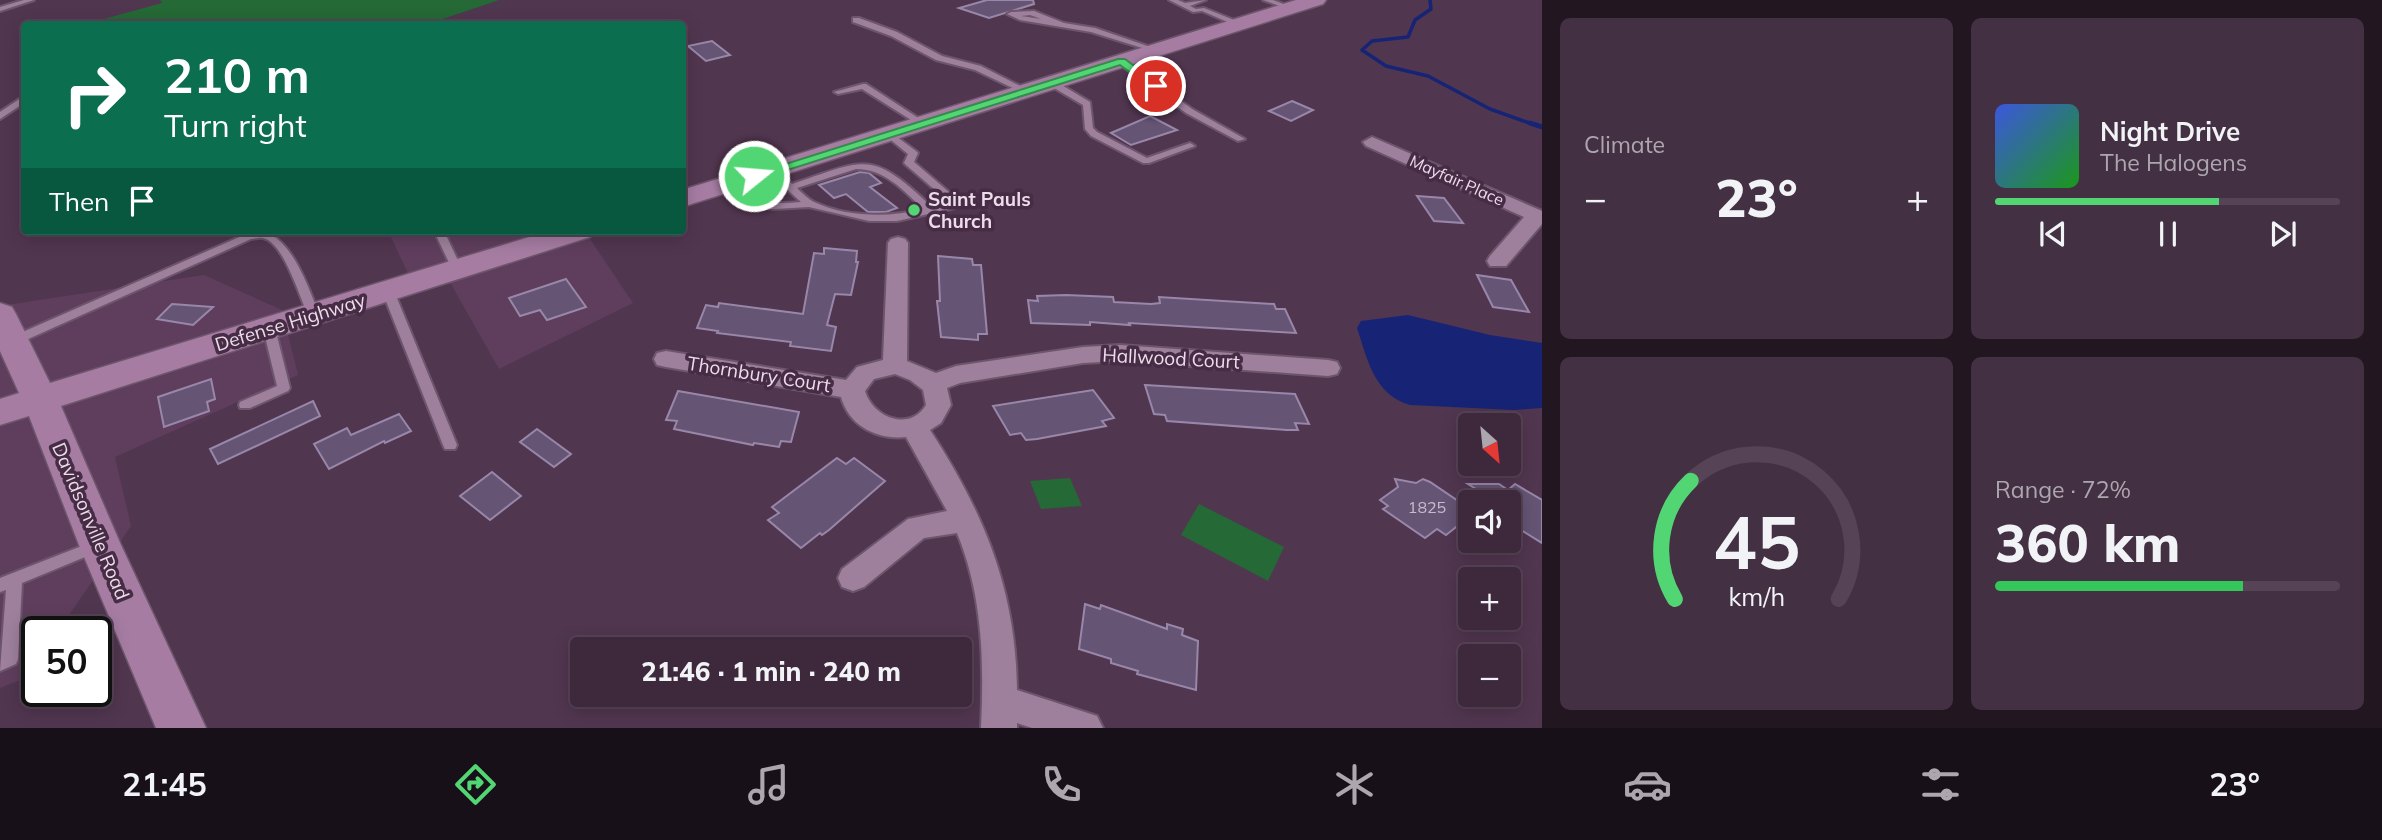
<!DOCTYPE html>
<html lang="en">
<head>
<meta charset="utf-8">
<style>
	body { margin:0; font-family:Mulish,sans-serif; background:#443043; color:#f1f3f6; height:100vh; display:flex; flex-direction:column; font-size:26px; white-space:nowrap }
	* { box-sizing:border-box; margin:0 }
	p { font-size:23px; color:#ada6af }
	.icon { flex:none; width:38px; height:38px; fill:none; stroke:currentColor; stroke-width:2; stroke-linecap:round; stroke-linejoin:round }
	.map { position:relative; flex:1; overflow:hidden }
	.panel { display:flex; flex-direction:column; gap:18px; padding:18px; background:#221621; width:840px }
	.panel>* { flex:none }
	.guide { position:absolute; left:21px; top:21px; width:665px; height:214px; border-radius:7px; box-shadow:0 4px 18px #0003,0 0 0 2px #564456; background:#0b6e4f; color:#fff; overflow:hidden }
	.needle { width:46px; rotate:153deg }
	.controls { position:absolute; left:1458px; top:413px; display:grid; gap:14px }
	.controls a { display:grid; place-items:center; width:63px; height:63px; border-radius:7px; background:#3d283c; box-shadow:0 4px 18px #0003,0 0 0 2px #564456; font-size:35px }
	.speed { position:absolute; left:21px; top:616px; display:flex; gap:14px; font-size:35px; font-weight:700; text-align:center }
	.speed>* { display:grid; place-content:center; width:91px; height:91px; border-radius:50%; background:#3d283c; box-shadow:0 4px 18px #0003,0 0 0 2px #564456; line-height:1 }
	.speed .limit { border:4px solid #111; border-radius:10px; background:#fff; color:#111 }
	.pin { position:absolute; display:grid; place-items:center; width:60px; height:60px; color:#fff; margin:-30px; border:4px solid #fff; border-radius:50%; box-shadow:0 2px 7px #0007 }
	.me { position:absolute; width:77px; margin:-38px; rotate:73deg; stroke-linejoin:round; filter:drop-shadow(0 0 5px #0008) }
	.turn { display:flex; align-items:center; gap:24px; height:147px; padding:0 28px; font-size:32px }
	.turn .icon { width:91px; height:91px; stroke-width:2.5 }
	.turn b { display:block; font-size:49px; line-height:60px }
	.then { display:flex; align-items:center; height:66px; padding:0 28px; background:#0003; gap:14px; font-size:26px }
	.big { font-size:52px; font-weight:800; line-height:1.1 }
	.panel .widget { flex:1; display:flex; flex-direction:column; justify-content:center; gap:10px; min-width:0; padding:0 24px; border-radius:10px; background:#443043 }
	.panel .dial { align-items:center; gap:0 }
	.dial svg { height:182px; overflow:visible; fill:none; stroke:#564456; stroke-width:7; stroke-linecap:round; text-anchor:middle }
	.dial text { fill:#f1f3f6; stroke:none }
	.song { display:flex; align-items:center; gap:21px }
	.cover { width:84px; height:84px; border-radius:10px; background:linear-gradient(135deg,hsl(230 70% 55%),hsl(120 70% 35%)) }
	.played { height:7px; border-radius:4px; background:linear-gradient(90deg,#52d673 65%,#564456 65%) }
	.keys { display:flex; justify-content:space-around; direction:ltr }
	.heat { display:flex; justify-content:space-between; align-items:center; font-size:38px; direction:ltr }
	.charge { height:10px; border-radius:5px; background:linear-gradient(90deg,#34c759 72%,#564456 0) }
	.panel .tiles { flex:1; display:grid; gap:18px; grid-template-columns:repeat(2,1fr) }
	.trip { position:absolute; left:570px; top:637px; width:402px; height:70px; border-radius:7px; background:#3d283c; box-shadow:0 4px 18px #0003,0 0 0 2px #564456; font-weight:800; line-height:70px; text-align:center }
	.tabs { display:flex; height:112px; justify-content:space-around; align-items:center; background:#181018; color:#ada6af }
	.tabs .icon { width:49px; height:49px }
	.tabs .selected { color:#52d673 }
	.tabs b { font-size:32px; color:#f1f3f6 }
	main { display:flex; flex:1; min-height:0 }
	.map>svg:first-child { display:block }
	.built { fill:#5f3e5d }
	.green { fill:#256936 }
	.water { fill:#172476 }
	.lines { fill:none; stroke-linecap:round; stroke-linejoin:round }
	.stream-far1 { stroke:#172476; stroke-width:3.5 }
	.stream { stroke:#172476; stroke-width:5 }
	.building { fill:#655474; stroke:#9987aa; stroke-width:2 }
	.service-casing { stroke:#6d566c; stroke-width:4 }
	.minor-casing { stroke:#6d566c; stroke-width:4 }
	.secondary-casing { stroke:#6d566c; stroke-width:3 }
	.service { fill:#9e809c; fill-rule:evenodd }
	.minor { fill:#9e809c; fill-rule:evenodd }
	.secondary { fill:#a67ca3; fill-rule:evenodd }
	.route { fill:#52d673; stroke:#358b4b; stroke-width:2 }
	.poi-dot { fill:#52d673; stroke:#462c45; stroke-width:2.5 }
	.labels { text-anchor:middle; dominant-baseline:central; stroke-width:7; stroke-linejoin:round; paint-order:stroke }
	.far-street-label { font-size:16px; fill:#eddceb; stroke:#462c45 }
	.number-label { font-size:16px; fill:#cbbacd }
	.poi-label { font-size:19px; font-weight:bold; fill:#eddceb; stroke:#462c45; text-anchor:start }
	.street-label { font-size:19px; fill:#eddceb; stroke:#462c45 }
</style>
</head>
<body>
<main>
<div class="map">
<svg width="1542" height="728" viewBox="0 0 1542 728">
	<rect width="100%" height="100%" fill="#513650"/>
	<g class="built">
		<polygon points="388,231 563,231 590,239 633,303 499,369 451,284 408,273"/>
		<polygon points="204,275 282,310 298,375 115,457 131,526 57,632 37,632 37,661 25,678 0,688 0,306"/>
	</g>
	<g class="green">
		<polygon points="160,0 499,0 428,24 109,24 104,19 162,3"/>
		<polygon points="1070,478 1082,506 1041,509 1030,481"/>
		<polygon points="1199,504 1284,547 1268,581 1181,535"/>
	</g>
	<path class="water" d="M1408 315 1490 335 1542 343V408L1514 410 1410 405C1374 394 1368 361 1357 328L1361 321Z"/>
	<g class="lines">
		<polyline class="stream-far1" points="1430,0 1431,9 1415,20 1408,37 1372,41 1362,50 1386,66 1428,76 1490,109 1535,125"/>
		<polyline class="stream" points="1530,123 1542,127"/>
	</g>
	<g class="building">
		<polygon points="987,0 1033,0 1034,4 989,18 959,8"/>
		<polygon points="712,41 730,55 706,61 688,46"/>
		<polygon points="1292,101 1313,110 1291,121 1269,111"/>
		<polygon points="1150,116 1177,130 1131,145 1111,133"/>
		<polygon points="860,172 869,173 881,183 870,187 897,208 886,212 868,212 846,194 834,198 819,185"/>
		<polygon points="1417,196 1444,198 1463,223 1434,221"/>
		<polygon points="824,248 857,251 856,262 858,262 851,295 835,294 827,325 836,327 831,351 790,346 791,342 717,333 718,331 697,328 706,305 718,307 719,303 803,314 814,253 824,254"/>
		<polygon points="938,256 972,259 973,265 981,265 987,334 978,334 978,340 941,337 937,301 940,301"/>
		<polygon points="1477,275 1511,280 1529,312 1493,307"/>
		<polygon points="566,279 586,307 547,320 540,310 520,316 509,298"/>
		<polygon points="1066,295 1113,297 1114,302 1151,304 1160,303 1159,297 1274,304 1276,309 1285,309 1296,333 1129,323 1130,325 1090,322 1090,325 1031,323 1028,300 1038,301 1037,296"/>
		<polygon points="172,304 213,307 193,325 157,319"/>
		<polygon points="211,379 215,399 207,402 209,411 164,427 158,397"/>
		<polygon points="1145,385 1295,394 1309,424 1295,423 1298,430 1287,430 1167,421 1165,415 1154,414"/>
		<polygon points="1093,390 1114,418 1102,421 1106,426 1037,439 1026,440 1021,433 1010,435 993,406"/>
		<polygon points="678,391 799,412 791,442 781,441 779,447 754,443 753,445 674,429 677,421 666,420"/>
		<polygon points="313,401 320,416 218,464 210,449"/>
		<polygon points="399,414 411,431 385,443 384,441 329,469 314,444 347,428 351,435"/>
		<polygon points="537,429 571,454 554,467 520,442"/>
		<polygon points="837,458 846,464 854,458 885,481 829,530 822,535 820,533 801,548 768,520 779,513 772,507"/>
		<polygon points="492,472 521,496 490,520 460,496"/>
		<polygon points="1395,479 1416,483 1423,479 1430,482 1470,509 1470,516 1446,535 1437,529 1425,538 1383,509 1388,506 1380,500 1398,487"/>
		<polygon points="1468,484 1499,484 1508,490 1515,484 1542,500 1542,543 1508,522 1508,502 1497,502"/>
		<polygon points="1085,604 1100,609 1101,605 1167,629 1167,624 1183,629 1182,635 1198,641 1196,690 1137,674 1138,671 1111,663 1111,659 1079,649"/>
	</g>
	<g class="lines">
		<defs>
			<g id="service">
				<polygon points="24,0 34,0 0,11 0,7"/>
				<polygon points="1169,0 1178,0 1185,3 1206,0 1190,6 1196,9 1204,8 1244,24 1237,26 1202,11 1193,12"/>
				<polygon points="1263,0 1273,0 1294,8 1288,9"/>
				<path d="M1034 11 1064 23 1095 28 1159 50 1155 52 1091 32 1020 20 1007 14 1011 12ZM1030 15 1041 19 1021 16Z"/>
				<polygon points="853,18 859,18 897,32 942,56 981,66 1030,91 1023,93 975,70 936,60 891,36 853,22"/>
				<polygon points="1118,59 1124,59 1192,109 1245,139 1238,141 1186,113 1118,63"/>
				<polygon points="1049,81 1055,81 1090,102 1093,128 1097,132 1147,158 1190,143 1195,146 1149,163 1143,163 1091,136 1085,129 1083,105 1049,85"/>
				<polygon points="863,84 866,84 926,123 919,125 862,89 838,94 834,92"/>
				<polygon points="21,98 24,98 24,103 0,119 0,112"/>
				<path d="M889 131 916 151 918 153 914 162 957 199 959 201 955 208 897 221H869L809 207 774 209 751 206 726 196 714 187 719 184 722 185C747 202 772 205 801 202L769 173V169H775L792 184C866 159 871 149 932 207L947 204 949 202 906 165 904 163 908 154 886 136 885 134ZM856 169C885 169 903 190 923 209 889 218 846 217 814 202 808 199 802 193 797 188Z"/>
				<polygon points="434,231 444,231 462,269 461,271 453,271 452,269"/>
				<path d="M259 232C290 232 309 289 319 314L317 317H309C300 299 284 242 263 238 260 237 253 239 251 239L17 344 13 345 7 341 9 338 244 235Z"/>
				<polygon points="388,288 394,291 457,445 455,449 445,449 443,445 382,291"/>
				<polygon points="269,324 275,328 290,388 288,391 250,408 240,408 239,405 240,402 277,386 263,328"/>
				<polygon points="97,540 102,542 104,546 102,550 22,583 18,659 16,664 0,671 6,590 0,592 0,578"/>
			</g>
			<g id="minor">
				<polygon points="1372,137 1542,211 1542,224 1506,266 1490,266 1487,261 1490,256 1524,217 1366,146 1363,142"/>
				<path d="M898 237 905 239 908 243 907 361 936 373 956 366 1083 347 1120 345 1328 360 1337 362 1340 368 1337 374 1328 376 1120 361 1083 363 960 383 947 388 951 405 941 423 930 430C984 513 1016 590 1017 690L1097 716 1103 728H1032L1017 723V728H981C984 661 983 596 957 533L924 538 864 587 853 591 842 587 838 578 842 569 908 519 947 511 906 437C877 440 849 426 841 397L666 367 657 365 654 359 657 353 666 351 846 380 857 367 883 360 888 243 891 239ZM895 374 910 380 923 390 926 405C910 432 873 418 865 391L874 379Z"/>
			</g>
			<g id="secondary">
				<polygon points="1296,0 1326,0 1323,4 682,207 682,190"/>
				<polygon points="549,231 595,231 590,237 61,406 121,545 206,728 156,728 79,545 29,416 0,425 0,399 19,393 0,351 0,303 12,307 16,314 50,383"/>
			</g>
		</defs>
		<use href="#service" class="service-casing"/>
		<use href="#minor" class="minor-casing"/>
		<use href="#secondary" class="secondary-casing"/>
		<use href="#service" class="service"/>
		<use href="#minor" class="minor"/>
		<use href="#secondary" class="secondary"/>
	</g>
	<polygon class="route" points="1118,59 1125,59 1161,86 1152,88 1120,65 759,179 750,179 748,176"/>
	<circle class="poi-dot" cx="914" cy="210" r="7"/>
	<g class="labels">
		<g class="far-street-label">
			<text transform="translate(1457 180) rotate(24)">Mayfair Place</text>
		</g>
		<g class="number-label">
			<text x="1427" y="507">1825</text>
		</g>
		<g class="poi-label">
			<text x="928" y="199">Saint Pauls<tspan x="928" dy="22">Church</tspan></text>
		</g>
		<g class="street-label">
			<text transform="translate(290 322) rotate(-17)">Defense Highway</text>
			<text transform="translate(1171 358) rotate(3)">Hallwood Court</text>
			<text transform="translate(759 374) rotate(9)">Thornbury Court</text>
			<text transform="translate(91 521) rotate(67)">Davidsonville Road</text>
		</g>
	</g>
</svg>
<div class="controls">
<a><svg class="needle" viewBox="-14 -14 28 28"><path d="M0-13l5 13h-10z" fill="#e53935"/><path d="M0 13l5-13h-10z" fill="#ada6af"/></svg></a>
<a><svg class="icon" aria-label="sound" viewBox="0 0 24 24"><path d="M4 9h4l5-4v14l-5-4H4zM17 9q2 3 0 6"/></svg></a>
<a>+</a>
<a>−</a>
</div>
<div class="speed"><div class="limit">50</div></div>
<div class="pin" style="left:1156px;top:86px;background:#d93025"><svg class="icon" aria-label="arrive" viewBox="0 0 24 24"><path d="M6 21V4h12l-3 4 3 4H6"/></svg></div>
<svg class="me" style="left:754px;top:176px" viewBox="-20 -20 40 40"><circle r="17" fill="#52d673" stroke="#fff" stroke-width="3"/><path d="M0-11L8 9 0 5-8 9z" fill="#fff"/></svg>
<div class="trip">21:46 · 1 min · 240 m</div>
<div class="guide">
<div class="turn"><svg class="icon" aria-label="right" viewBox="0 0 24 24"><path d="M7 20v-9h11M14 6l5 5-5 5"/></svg><div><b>210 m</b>Turn right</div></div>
<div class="then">Then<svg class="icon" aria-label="arrive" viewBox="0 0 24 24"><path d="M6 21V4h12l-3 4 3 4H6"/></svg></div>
</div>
</div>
<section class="panel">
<div class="tiles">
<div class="widget"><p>Climate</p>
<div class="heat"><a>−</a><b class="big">23°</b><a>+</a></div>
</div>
<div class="widget">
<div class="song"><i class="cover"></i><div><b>Night Drive</b><p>The Halogens</p></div></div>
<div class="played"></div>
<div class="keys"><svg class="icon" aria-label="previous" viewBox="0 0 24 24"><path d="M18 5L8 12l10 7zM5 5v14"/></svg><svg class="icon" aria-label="pause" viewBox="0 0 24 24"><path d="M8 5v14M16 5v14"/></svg><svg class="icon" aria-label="next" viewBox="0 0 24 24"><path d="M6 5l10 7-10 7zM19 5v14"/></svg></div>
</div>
<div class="widget dial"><svg viewBox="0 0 100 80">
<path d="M14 69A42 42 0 1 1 86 69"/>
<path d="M14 69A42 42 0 0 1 21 17" stroke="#52d673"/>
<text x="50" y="56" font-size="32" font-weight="700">45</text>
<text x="50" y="72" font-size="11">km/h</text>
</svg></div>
<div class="widget"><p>Range · 72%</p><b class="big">360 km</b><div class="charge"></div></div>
</div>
</section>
</main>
<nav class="tabs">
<b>21:45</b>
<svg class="icon selected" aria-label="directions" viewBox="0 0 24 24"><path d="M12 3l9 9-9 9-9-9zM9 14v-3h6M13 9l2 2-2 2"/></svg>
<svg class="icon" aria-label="music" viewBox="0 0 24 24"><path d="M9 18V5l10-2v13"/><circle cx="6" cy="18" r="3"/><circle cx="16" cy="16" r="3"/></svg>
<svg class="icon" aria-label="phone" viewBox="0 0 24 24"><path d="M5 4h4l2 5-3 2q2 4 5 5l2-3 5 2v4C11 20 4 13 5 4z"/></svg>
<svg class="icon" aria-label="climate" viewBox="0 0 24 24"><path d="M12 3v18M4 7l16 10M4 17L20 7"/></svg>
<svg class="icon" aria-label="car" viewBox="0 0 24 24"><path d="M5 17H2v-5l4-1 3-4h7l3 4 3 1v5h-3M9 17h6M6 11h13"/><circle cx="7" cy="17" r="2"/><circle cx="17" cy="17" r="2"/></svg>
<svg class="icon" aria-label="filters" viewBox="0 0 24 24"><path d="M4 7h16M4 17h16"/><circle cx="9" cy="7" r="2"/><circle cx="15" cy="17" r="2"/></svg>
<b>23°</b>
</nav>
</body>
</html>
